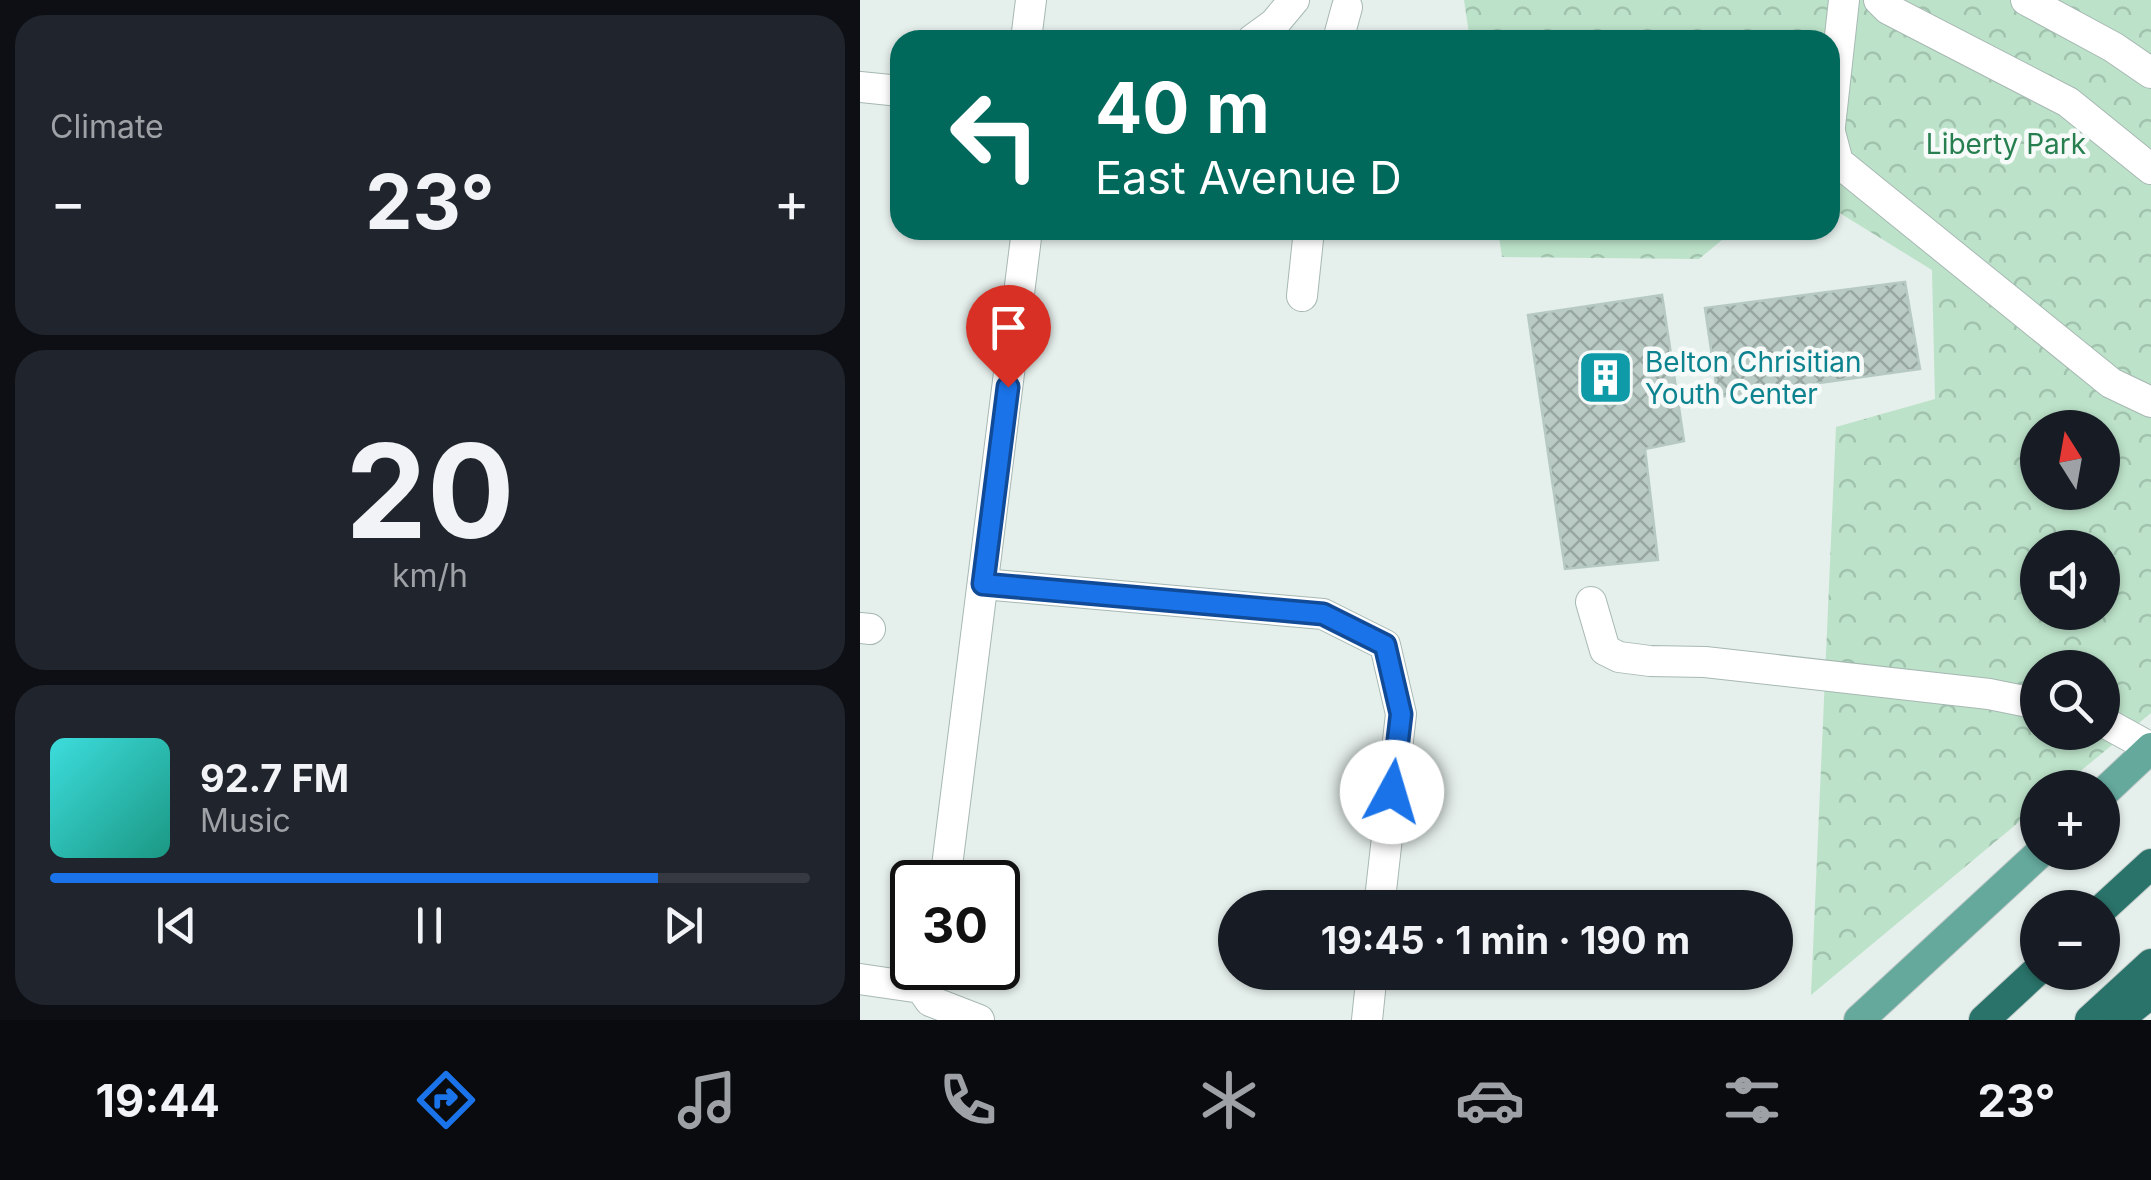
<!DOCTYPE html>
<html lang="en">
<head>
<meta charset="utf-8">
<style>
	body { margin:0; font-family:Inter,sans-serif; background:#20242c; color:#f1f3f6; height:100vh; display:flex; flex-direction:column; font-size:38px; white-space:nowrap }
	* { box-sizing:border-box; margin:0 }
	p { font-size:32px; color:#9ea1a6 }
	.icon { flex:none; width:55px; height:55px; fill:none; stroke:currentColor; stroke-width:2; stroke-linecap:round; stroke-linejoin:round }
	.map { position:relative; flex:1; overflow:hidden }
	.side { display:flex; flex-direction:column; gap:15px; padding:15px; background:#0d0f14; width:860px }
	.side>* { flex:none }
	.hud { position:absolute; left:30px; top:30px; width:950px; height:210px; border-radius:30px; box-shadow:0 2px 8px #0004; background:#00695c; color:#fff; overflow:hidden }
	.needle { width:65px; rotate:349deg }
	.fabs { position:absolute; left:1160px; top:410px; display:grid; gap:20px }
	.fabs a { display:grid; place-items:center; width:100px; height:100px; border-radius:50%; background:#171b24; box-shadow:0 2px 8px #0004; font-size:50px }
	.speed { position:absolute; left:30px; top:860px; display:flex; gap:20px; font-size:50px; font-weight:700; text-align:center }
	.speed>* { display:grid; place-content:center; width:130px; height:130px; border-radius:50%; background:#171b24; box-shadow:0 2px 8px #0004; line-height:1 }
	.speed .limit { border:5px solid #111; border-radius:15px; background:#fff; color:#111 }
	.pin { position:absolute; display:grid; place-items:center; width:85px; height:85px; color:#fff; margin:-102px -42px; border-radius:50% 50% 50% 0; rotate:-45deg; box-shadow:0 0 10px #0007 }
	.pin .icon { rotate:45deg }
	.me { position:absolute; width:110px; margin:-55px; rotate:6deg; stroke-linejoin:round; filter:drop-shadow(0 0 8px #0008) }
	.turn { display:flex; align-items:center; gap:35px; height:210px; padding:0 40px; font-size:45px }
	.turn .icon { width:130px; height:130px; stroke-width:2.5 }
	.turn b { display:block; font-size:70px; line-height:85px }
	.big { font-size:75px; font-weight:700; line-height:1.1 }
	.side .widget { flex:1; display:flex; flex-direction:column; justify-content:center; gap:15px; min-width:0; padding:0 35px; border-radius:30px; background:#20242c }
	.side .dial { align-items:center; gap:0 }
	.dial b { font-size:130px; line-height:1 }
	.song { display:flex; align-items:center; gap:30px }
	.cover { width:120px; height:120px; border-radius:15px; background:linear-gradient(135deg,hsl(180 70% 55%),hsl(170 70% 35%)) }
	.played { height:10px; border-radius:5px; background:linear-gradient(90deg,#1a73e8 80%,#363941 80%) }
	.keys { display:flex; justify-content:space-around; direction:ltr }
	.heat { display:flex; justify-content:space-between; align-items:center; font-size:55px; direction:ltr }
	.trip { position:absolute; left:358px; top:890px; width:575px; height:100px; border-radius:50px; background:#171b24; box-shadow:0 2px 8px #0004; font-weight:700; line-height:100px; text-align:center }
	.dock { display:flex; height:160px; justify-content:space-around; align-items:center; background:#090b0e; color:#9ea1a6 }
	.dock .icon { width:70px; height:70px }
	.dock .selected { color:#1a73e8 }
	.dock b { font-size:45px; color:#f1f3f6 }
	main { display:flex; flex:1; min-height:0 }
	.map>svg:first-child { display:block }
	.park { fill:url(#park-crowns); fill-rule:evenodd }
	.building { fill:url(#building-cross-hatch); stroke:#b6cac3; stroke-width:2.5 }
	.lines { fill:none; stroke-linecap:round; stroke-linejoin:round }
	.minor-casing { stroke:#a7b8b3; stroke-width:32 }
	.major-casing { stroke:#c1cac9; stroke-width:32 }
	.highway-casing { stroke:#c1cac9; stroke-width:32 }
	.minor { stroke:#fff; stroke-width:30 }
	.major { stroke:#65a99d; stroke-width:30 }
	.highway { stroke:#2a736a; stroke-width:30 }
	.route-casing { stroke:#114b97; stroke-width:25 }
	.route { stroke:#1a73e8; stroke-width:18 }
	.labels { text-anchor:middle; dominant-baseline:central; stroke-width:9; stroke-linejoin:round; paint-order:stroke }
	.park-label { font-size:28px; fill:#277f50; stroke:#f6fbf9 }
	.culture-label { font-size:28px; fill:#0d838f; stroke:#f6fbf9; text-anchor:start }
</style>
</head>
<body>
<main>
<section class="side">
<div class="widget"><p>Climate</p>
<div class="heat"><a>−</a><b class="big">23°</b><a>+</a></div>
</div>
<div class="widget dial"><b>20</b><p>km/h</p></div>
<div class="widget">
<div class="song"><i class="cover"></i><div><b>92.7 FM</b><p>Music</p></div></div>
<div class="played"></div>
<div class="keys"><svg class="icon" aria-label="previous" viewBox="0 0 24 24"><path d="M18 5L8 12l10 7zM5 5v14"/></svg><svg class="icon" aria-label="pause" viewBox="0 0 24 24"><path d="M8 5v14M16 5v14"/></svg><svg class="icon" aria-label="next" viewBox="0 0 24 24"><path d="M6 5l10 7-10 7zM19 5v14"/></svg></div>
</div>
</section>
<div class="map">
<svg width="1291" height="1020" viewBox="0 0 1291 1020">
	<defs>
		<pattern id="park-crowns" width="20" height="18" patternUnits="userSpaceOnUse" patternTransform="scale(2.5)"><rect width="20" height="18" fill="#bce2c9"/><path d="M2 6a3 3 0 1 1 6 0M12 15a3 3 0 1 1 6 0" fill="none" stroke="#a1c3ae"/></pattern>
		<pattern id="building-cross-hatch" width="8" height="8" patternUnits="userSpaceOnUse" patternTransform="scale(2.5)"><rect width="8" height="8" fill="#bacbc5"/><path d="M0 0l8 8M0 8l8-8" fill="none" stroke="#97a6a1"/></pattern>
	</defs>
	<rect width="100%" height="100%" fill="#e5efeb"/>
	<g class="park">
		<path d="M604 0H1291V713L1201 787 1178 788 1177 807 951 995 976 427 1075 399 1072 270 970 207V40H610ZM1178 428H1242V492H1178ZM1178 548H1242V612H1178ZM1178 668H1242V732H1178Z"/>
		<polygon points="638,230 874,230 839,259 642,257"/>
	</g>
	<g class="building">
		<polygon points="1045,282 1060,369 858,397 845,308"/>
		<polygon points="802,295 824,441 785,449 798,560 705,569 668,315"/>
	</g>
	<g class="lines">
		<defs>
			<g id="minor">
				<polyline points="1019,0 1028,9 1208,102 1291,169"/>
				<polyline points="1166,0 1253,47 1291,73"/>
				<polyline points="166,40 171,0"/>
				<polyline points="392,40 414,24 434,0"/>
				<polyline points="478,40 487,7"/>
				<polyline points="0,87 40,91"/>
				<polyline points="970,126 984,0"/>
				<polyline points="970,132 978,162 1251,383 1291,402"/>
				<polyline points="442,296 449,230"/>
				<polyline points="123,584 463,614 525,645 541,714 519,908"/>
				<polyline points="731,602 745,650 759,657 790,661 845,662 1129,694 1178,704"/>
				<polyline points="0,628 10,629"/>
				<polyline points="1242,721 1291,748"/>
				<polyline points="85,882 167,230"/>
				<polyline points="0,979 61,988 70,1001 119,1020"/>
				<polyline points="507,1020 512,972"/>
			</g>
			<g id="major">
				<polyline points="1242,794 1291,748"/>
				<polyline points="999,1020 1181,852"/>
			</g>
			<g id="highway">
				<polyline points="1242,909 1291,864"/>
				<polyline points="1124,1020 1178,970"/>
				<polyline points="1230,1020 1291,964"/>
				<polyline points="1258,1020 1291,993"/>
			</g>
		</defs>
		<use href="#minor" class="minor-casing"/>
		<use href="#major" class="major-casing"/>
		<use href="#highway" class="highway-casing"/>
		<use href="#minor" class="minor"/>
		<use href="#major" class="major"/>
		<use href="#highway" class="highway"/>
	</g>
	<g class="lines">
		<defs>
			<polyline id="route" points="148,387 123,584 463,614 525,645 541,714 532,792"/>
		</defs>
		<use href="#route" class="route-casing"/>
		<use href="#route" class="route"/>
	</g>
	<defs>
		<symbol id="building-square" viewBox="-11 -11 22 22"><rect x="-9" y="-9" width="18" height="18" rx="4" fill="#0f9aa8" stroke="#f6fbf9"/><path d="M-4-6H4V6H1V3H-1V6H-4ZM-2.5-4.3h1.7v1.8h-1.7ZM.8-4.3h1.7v1.8H.8ZM-2.5-1h1.7V.8h-1.7ZM.8-1h1.7V.8H.8Z" fill="#fff"/></symbol>
	</defs>
	<g fill-rule="evenodd">
		<use href="#building-square" x="714" y="346" width="63" height="63"/>
	</g>
	<g class="labels">
		<g class="park-label">
			<text x="1146" y="144">Liberty Park</text>
		</g>
		<g class="culture-label">
			<text x="785" y="362">Belton Chrisitian<tspan x="785" dy="32">Youth Center</tspan></text>
		</g>
	</g>
</svg>
<div class="fabs">
<a><svg class="needle" viewBox="-14 -14 28 28"><path d="M0-13l5 13h-10z" fill="#e53935"/><path d="M0 13l5-13h-10z" fill="#9ea1a6"/></svg></a>
<a><svg class="icon" aria-label="sound" viewBox="0 0 24 24"><path d="M4 9h4l5-4v14l-5-4H4zM17 9q2 3 0 6"/></svg></a>
<a><svg class="icon" aria-label="search" viewBox="0 0 24 24"><circle cx="10" cy="10" r="6"/><path d="M15 15l6 6"/></svg></a>
<a>+</a>
<a>−</a>
</div>
<div class="speed"><div class="limit">30</div></div>
<div class="pin" style="left:148px;top:387px;background:#d93025"><svg class="icon" aria-label="arrive" viewBox="0 0 24 24"><path d="M6 21V4h12l-3 4 3 4H6"/></svg></div>
<svg class="me" style="left:532px;top:792px" viewBox="-20 -20 40 40"><circle r="19" fill="#fff"/><path d="M0-13L10 11 0 6-10 11z" fill="#1a73e8"/></svg>
<div class="trip">19:45 · 1 min · 190 m</div>
<div class="hud">
<div class="turn"><svg class="icon" aria-label="left" viewBox="0 0 24 24"><path d="M17 20v-9H6M10 6l-5 5 5 5"/></svg><div><b>40 m</b>East Avenue D</div></div>
</div>
</div>
</main>
<nav class="dock">
<b>19:44</b>
<svg class="icon selected" aria-label="directions" viewBox="0 0 24 24"><path d="M12 3l9 9-9 9-9-9zM9 14v-3h6M13 9l2 2-2 2"/></svg>
<svg class="icon" aria-label="music" viewBox="0 0 24 24"><path d="M9 18V5l10-2v13"/><circle cx="6" cy="18" r="3"/><circle cx="16" cy="16" r="3"/></svg>
<svg class="icon" aria-label="phone" viewBox="0 0 24 24"><path d="M5 4h4l2 5-3 2q2 4 5 5l2-3 5 2v4C11 20 4 13 5 4z"/></svg>
<svg class="icon" aria-label="climate" viewBox="0 0 24 24"><path d="M12 3v18M4 7l16 10M4 17L20 7"/></svg>
<svg class="icon" aria-label="car" viewBox="0 0 24 24"><path d="M5 17H2v-5l4-1 3-4h7l3 4 3 1v5h-3M9 17h6M6 11h13"/><circle cx="7" cy="17" r="2"/><circle cx="17" cy="17" r="2"/></svg>
<svg class="icon" aria-label="filters" viewBox="0 0 24 24"><path d="M4 7h16M4 17h16"/><circle cx="9" cy="7" r="2"/><circle cx="15" cy="17" r="2"/></svg>
<b>23°</b>
</nav>
</body>
</html>
